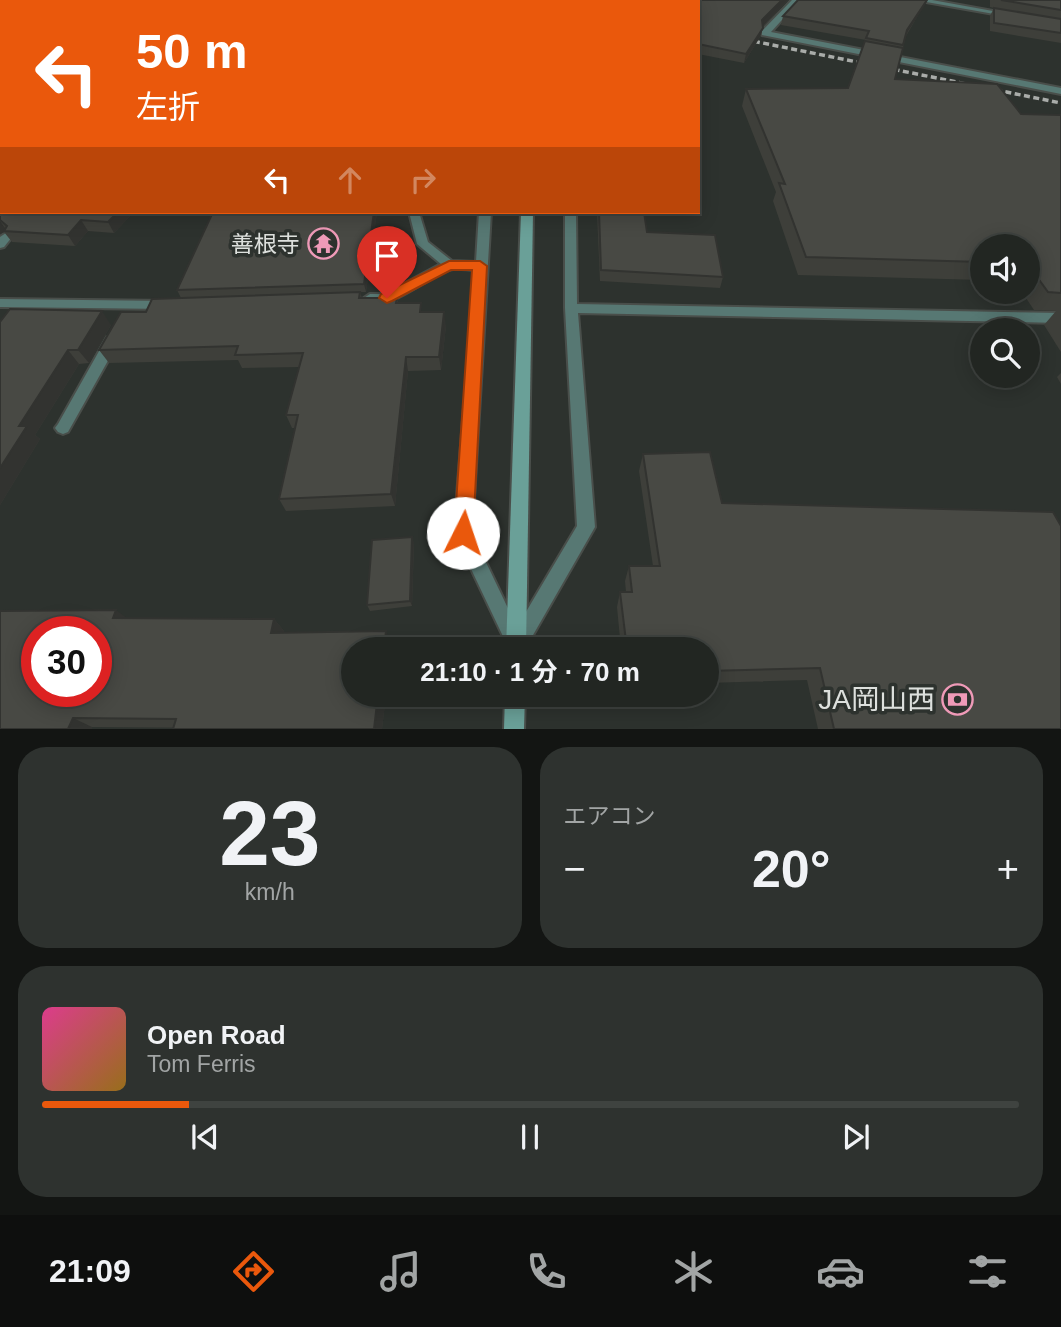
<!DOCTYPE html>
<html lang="ja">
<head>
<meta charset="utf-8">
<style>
	body { margin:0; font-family:Arial,"Noto Sans JP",sans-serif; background:#2e322f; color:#f1f3f6; height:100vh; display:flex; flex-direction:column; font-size:26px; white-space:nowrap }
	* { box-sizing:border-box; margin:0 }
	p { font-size:23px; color:#a2a5a5 }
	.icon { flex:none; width:38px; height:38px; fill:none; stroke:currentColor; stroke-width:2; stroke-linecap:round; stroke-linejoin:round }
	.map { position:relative; height:729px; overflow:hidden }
	.panel { display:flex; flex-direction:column; gap:18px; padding:18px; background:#131513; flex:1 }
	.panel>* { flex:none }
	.hud { position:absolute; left:0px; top:0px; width:700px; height:214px; box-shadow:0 4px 18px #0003,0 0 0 2px #3f4340; background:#ea580c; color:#fff; overflow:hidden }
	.buttons { position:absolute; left:970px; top:234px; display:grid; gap:14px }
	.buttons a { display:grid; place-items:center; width:70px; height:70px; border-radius:50%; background:#222622; box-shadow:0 4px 18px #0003,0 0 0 2px #3f4340; font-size:35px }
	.speed { position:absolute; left:21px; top:616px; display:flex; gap:14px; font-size:35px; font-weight:700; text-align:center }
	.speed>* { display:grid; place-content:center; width:91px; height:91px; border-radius:50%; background:#222622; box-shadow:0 4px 18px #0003,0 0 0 2px #3f4340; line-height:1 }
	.speed .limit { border:10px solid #d22; background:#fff; color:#111 }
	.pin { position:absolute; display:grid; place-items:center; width:60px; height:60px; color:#fff; margin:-72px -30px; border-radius:50% 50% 50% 0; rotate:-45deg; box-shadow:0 0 7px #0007 }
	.pin .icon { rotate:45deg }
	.me { position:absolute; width:77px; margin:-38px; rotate:4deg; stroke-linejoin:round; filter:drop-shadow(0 0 5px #0008) }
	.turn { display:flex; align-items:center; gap:24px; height:147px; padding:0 21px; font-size:32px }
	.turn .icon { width:91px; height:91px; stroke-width:2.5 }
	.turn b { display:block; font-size:49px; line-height:60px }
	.lanes { display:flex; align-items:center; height:66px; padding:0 21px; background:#0003; justify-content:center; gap:35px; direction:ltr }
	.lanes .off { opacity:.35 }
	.big { font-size:52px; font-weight:700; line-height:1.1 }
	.panel .card { flex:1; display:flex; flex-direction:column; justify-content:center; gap:10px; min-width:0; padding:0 24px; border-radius:28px; background:#2e322f }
	.panel .dial { align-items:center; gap:0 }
	.dial b { font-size:91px; line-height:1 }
	.song { display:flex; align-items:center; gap:21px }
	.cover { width:84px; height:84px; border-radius:10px; background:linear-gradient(135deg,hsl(330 70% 55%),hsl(40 70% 35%)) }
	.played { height:7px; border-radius:4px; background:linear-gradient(90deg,#ea580c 15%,#3f4340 15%) }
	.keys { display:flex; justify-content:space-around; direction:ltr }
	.heat { display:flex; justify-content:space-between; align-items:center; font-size:38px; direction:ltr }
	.panel .tiles { flex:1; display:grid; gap:18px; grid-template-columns:1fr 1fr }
	.card:last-child { grid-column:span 2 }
	.trip { position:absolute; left:341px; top:637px; width:378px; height:70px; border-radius:35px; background:#222622; box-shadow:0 4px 18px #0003,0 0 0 2px #3f4340; font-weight:700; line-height:70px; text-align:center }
	.dock { display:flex; height:112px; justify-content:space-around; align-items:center; background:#0e0f0e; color:#a2a5a5 }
	.dock .icon { width:49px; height:49px }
	.dock .current { color:#ea580c }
	.dock b { font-size:32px; color:#f1f3f6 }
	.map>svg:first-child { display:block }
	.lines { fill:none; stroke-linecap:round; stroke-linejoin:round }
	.street-casing { stroke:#494e4a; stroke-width:4 }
	.secondary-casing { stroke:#494e4a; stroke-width:4 }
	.street { fill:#577873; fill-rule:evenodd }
	.secondary { fill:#6aa098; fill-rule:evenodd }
	.rail { stroke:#a9aca9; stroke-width:3.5; stroke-dasharray:6 3.5; stroke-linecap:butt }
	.wall { fill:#3e3f3a }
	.shaded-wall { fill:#323330 }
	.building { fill:#484944; stroke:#323330; stroke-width:2; fill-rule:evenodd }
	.route { fill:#ea580c; stroke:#983908; stroke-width:2 }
	.labels { text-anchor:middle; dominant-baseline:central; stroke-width:7; stroke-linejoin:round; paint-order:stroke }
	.poi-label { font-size:23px; fill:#dde0dd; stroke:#2d322e; text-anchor:end }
	.near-poi-label { font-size:28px; fill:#dde0dd; stroke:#2d322e; text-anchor:end }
</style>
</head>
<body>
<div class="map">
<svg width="1061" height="729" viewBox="0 0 1061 729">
	<rect width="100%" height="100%" fill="#2d322e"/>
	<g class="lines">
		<defs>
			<g id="street">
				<polygon points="597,0 612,2 599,2"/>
				<polygon points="623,0 631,0 622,2"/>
				<polygon points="792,0 800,0 771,32 1061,88 1061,94 762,35 762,31"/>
				<polygon points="915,0 932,0 1015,15 1011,17"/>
				<rect x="0" y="17" width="2" height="4"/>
				<rect x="0" y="92" width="2" height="6"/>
				<path d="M409 212H419L428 242 452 261 476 262 479 212H491L472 533 517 627 577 526 565 308V212H576L577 304 1061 313V323L578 313 595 527 525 649H509L454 533 475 270C468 270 460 268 453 269 430 272 385 319 364 298L370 294H385L441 264 417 244Z"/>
				<polygon points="6,233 12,237 4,247 0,248 0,237"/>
				<polygon points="0,299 168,301 174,305 168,309 0,307"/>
				<polygon points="112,336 119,341 68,432 63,434 58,432 55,428 58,424 107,337"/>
			</g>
			<g id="secondary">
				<polygon points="521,212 533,212 526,649 506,649"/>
				<polygon points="505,695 525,695 524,729 504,729"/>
			</g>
		</defs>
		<use href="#street" class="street-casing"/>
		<use href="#secondary" class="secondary-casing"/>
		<use href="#street" class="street"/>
		<use href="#secondary" class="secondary"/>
		<g class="rail">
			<polyline points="547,0 556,2"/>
			<polyline points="698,30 1061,103"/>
		</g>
	</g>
	<g class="wall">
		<polygon points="634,0 788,0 763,27 760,37 744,63 698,54 698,2 633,2"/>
		<polygon points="798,0 927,0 906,36 895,79 1021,114 1061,115 1061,352 1044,325 1056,311 1034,310 1022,292 1027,292 1027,247 982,247 982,280 798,275 773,201 776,192 742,106 746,89 848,88 866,40 781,25 783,16"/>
		<polygon points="990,0 1061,0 1061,43 990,31 990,16 994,8 990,7"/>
		<polygon points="0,104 2,212 134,212 114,233 88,231 75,246 12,242 4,232 0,234"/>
		<polygon points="377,212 366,292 360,292 362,298 397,298 398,303 422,312 446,326 441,370 408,371 395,506 286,511 279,499 295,428 292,428 286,415 299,367 242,368 238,360 109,363 99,350 146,312 181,298 177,290"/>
		<polygon points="597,212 644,212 647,232 723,277 720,288 600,281"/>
		<polygon points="0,322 111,325 89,363 79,364 35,435 40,439 0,505"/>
		<polygon points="1061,373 1061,384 1057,377"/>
		<polygon points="643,454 722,503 1061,729 818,729 807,680 707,683 707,649 621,649 617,607 620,592 626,592 625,581 629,566 653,566 639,471"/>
		<polygon points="414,543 412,606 370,611 367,605"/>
		<polygon points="128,618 274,619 284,631 284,632 391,643 391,649 354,649 354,695 386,695 382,729 92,727 92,729 0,729"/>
	</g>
	<g class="shaded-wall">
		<polygon points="782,0 788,0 760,29 762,20"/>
		<polygon points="927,0 925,5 903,39 907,30"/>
		<polygon points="763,28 760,37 744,63 746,54"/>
		<polygon points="118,212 134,212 114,233 108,222"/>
		<polygon points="374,212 377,212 366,292 364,284"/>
		<polygon points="81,220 88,231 75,246 68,235"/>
		<polygon points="0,221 7,231 4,231 4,232 0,234"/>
		<polygon points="102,311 111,325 89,363 78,350"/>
		<polygon points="444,312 446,326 441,370 439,357"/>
		<polygon points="68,350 79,364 35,435 40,439 0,505 0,468 19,426"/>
		<polygon points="406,357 408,371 395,506 391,494"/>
		<polygon points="412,537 414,543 412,606 410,601"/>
		<polygon points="116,610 132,622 113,618"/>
		<polygon points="274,619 284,631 281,644 271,633"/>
		<polygon points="386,631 391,643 391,649 384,649"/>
		<polygon points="378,695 386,695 382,729 374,729"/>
		<polygon points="73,718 92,727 92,729 68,729"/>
	</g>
	<g class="building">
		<polygon points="41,0 512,0 512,2 38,2"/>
		<polygon points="638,0 782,0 762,20 763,28 746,54 698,44 698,2 642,2 643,1"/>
		<polygon points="798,0 927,0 907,30 903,45 866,38 869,31 783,16"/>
		<polygon points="1001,0 1061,0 1061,10"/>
		<polygon points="994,8 1061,19 1061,33 994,23"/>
		<polygon points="865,41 903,48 895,79 997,84 1021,114 1061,115 1061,293 1048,292 1027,263 1027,247 982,247 982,262 806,257 779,183 785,184 746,89 848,88"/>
		<polygon points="2,102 2,212 118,212 108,222 81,220 68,235 4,231 7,226 0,220 0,104"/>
		<polygon points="213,212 374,212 364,284 177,290"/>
		<polygon points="599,212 644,212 647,232 715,235 723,277 601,270"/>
		<polygon points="360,292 359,298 397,298 396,303 421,303 420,312 444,312 439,357 406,357 391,494 279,499 298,415 286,415 303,353 235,355 238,346 99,350 121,312 146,312 152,299"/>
		<polygon points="10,309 102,311 78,350 68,350 19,426 27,426 0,468 0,322"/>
		<polygon points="710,452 722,503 1053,512 1061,526 1061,729 834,729 820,668 707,671 707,649 627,649 620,592 632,592 629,566 660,566 643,454"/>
		<polygon points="412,537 410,601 367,605 372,540"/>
		<path d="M116 610 113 618 274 619 271 633 386 631 384 649H354V695H378L374 729H173L176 719 73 718 68 729H0V611ZM37 632H96V691H37Z"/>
	</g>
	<polygon class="route" points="449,261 480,261 487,266 473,533 470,539 463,542 457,539 454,533 472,270 451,270 392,301 387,303 379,298 381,294"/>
	<defs>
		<symbol id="temple-ring" viewBox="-11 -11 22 22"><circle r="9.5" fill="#2d322e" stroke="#ef9ab8" stroke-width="1.5"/><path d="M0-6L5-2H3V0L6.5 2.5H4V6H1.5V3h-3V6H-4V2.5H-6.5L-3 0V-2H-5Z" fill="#ef9ab8"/></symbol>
		<symbol id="bank-ring" viewBox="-11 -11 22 22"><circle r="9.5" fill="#2d322e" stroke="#ef9ab8" stroke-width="1.5"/><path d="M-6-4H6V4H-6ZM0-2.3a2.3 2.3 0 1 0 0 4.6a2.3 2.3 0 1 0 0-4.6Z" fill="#ef9ab8"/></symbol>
	</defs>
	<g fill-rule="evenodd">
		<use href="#temple-ring" x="306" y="226" width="35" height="35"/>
		<use href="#bank-ring" x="940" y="682" width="35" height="35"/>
	</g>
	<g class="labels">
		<g class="poi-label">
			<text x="300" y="244">善根寺</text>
		</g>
		<g class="near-poi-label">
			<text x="935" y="699">JA岡山西</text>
		</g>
	</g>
</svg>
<div class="buttons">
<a><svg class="icon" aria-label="sound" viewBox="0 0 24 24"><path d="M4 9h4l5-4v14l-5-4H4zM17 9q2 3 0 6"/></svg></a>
<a><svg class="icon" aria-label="search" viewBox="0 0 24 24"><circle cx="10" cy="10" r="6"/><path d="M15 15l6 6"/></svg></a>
</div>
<div class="speed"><div class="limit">30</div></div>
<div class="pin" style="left:387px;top:298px;background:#d93025"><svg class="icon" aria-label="arrive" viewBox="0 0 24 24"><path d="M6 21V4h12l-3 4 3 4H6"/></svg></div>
<svg class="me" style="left:463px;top:533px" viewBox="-20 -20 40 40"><circle r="19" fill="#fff"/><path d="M0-13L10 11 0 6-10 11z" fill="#ea580c"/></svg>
<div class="trip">21:10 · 1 分 · 70 m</div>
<div class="hud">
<div class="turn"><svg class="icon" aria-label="left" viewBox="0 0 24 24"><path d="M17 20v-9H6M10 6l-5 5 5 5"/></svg><div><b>50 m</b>左折</div></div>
<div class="lanes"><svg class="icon" aria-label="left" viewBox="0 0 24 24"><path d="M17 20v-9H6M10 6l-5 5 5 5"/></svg><svg class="icon off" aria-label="ahead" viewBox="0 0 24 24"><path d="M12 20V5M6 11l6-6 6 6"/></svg><svg class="icon off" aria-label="right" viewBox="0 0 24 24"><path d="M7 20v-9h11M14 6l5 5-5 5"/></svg></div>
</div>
</div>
<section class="panel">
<div class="tiles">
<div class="card dial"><b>23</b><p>km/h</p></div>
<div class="card"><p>エアコン</p>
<div class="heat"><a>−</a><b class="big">20°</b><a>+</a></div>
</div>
<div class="card">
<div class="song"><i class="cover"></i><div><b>Open Road</b><p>Tom Ferris</p></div></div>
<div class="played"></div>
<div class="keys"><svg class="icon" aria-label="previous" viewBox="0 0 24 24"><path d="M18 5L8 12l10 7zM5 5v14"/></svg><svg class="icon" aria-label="pause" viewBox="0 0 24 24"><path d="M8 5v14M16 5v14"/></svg><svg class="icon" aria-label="next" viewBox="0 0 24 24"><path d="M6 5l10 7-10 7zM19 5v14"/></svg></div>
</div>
</div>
</section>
<nav class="dock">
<b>21:09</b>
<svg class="icon current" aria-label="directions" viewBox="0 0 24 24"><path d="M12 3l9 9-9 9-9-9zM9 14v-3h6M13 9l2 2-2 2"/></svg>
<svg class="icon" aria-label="music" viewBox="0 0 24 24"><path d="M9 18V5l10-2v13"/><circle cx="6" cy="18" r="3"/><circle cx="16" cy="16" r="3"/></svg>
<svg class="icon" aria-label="phone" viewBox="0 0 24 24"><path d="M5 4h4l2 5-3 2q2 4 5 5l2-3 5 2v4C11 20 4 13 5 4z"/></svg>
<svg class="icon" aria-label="climate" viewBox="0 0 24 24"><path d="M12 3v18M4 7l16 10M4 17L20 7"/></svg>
<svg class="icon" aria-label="car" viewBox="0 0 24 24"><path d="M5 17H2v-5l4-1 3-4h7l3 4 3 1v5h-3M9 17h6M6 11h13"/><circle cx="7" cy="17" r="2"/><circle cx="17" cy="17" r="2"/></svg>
<svg class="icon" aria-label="filters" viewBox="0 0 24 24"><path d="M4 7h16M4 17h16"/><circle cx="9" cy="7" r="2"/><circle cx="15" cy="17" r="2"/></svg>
</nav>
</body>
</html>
